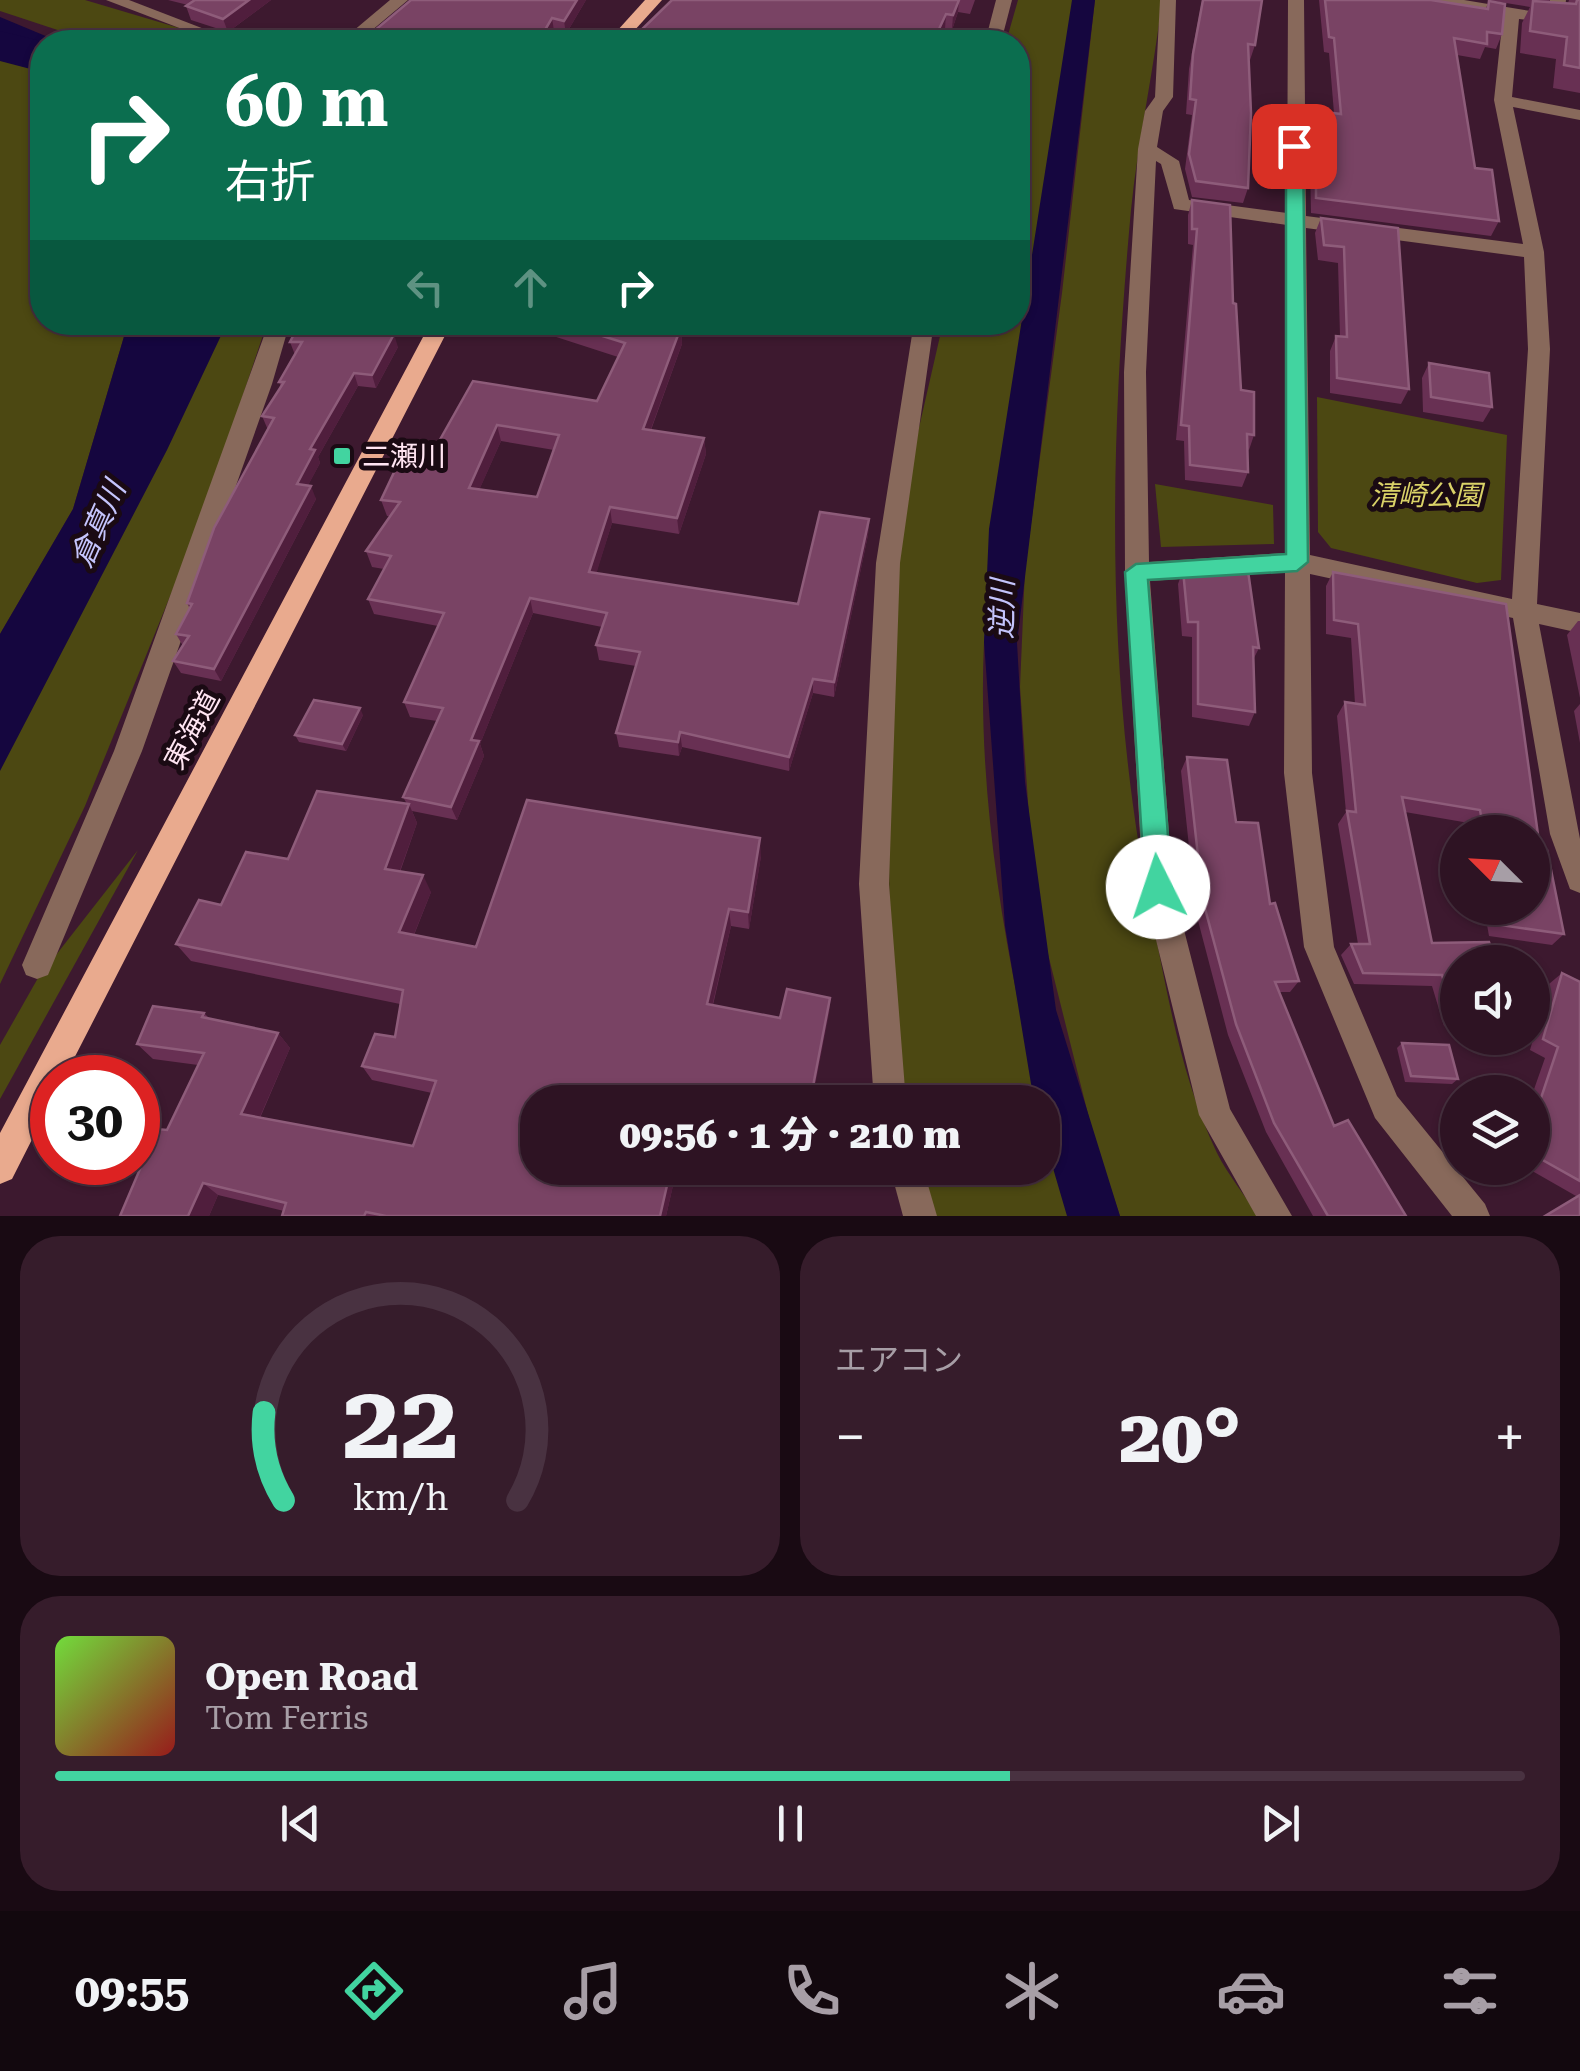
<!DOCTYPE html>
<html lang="ja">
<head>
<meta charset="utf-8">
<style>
	body { margin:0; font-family:"Roboto Serif","Noto Sans JP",serif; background:#361c2b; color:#f1f3f6; height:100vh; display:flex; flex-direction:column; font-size:38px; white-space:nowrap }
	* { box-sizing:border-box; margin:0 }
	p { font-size:32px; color:#a79ea6 }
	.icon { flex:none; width:55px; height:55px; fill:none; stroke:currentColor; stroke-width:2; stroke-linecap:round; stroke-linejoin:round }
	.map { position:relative; height:1216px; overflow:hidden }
	.drawer { display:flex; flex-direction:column; gap:20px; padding:20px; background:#190a13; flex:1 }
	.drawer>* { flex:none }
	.guide { position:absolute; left:30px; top:30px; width:1000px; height:305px; border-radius:40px; box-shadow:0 2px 8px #0004,0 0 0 2px #493241; background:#0b6e4f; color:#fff; overflow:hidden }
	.needle { width:65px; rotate:294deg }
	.tools { position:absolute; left:1440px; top:815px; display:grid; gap:20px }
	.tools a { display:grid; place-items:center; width:110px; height:110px; border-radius:50%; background:#2e1323; box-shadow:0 2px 8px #0004,0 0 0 2px #493241; font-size:50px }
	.speed { position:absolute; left:30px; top:1055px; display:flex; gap:20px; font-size:50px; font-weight:700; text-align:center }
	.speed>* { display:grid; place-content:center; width:130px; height:130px; border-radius:50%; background:#2e1323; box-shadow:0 2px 8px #0004,0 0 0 2px #493241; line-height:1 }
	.speed .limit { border:15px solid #d22; background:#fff; color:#111 }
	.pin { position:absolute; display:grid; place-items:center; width:85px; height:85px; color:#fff; margin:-42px; border-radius:20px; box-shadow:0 5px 15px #0006 }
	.me { position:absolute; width:110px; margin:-55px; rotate:356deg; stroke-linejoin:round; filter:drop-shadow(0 0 8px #0008) }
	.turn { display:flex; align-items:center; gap:35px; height:210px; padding:0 30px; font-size:45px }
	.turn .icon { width:130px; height:130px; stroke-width:2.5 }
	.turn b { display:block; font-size:70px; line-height:85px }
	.lanes { display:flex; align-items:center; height:95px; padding:0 30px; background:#0003; justify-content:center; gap:50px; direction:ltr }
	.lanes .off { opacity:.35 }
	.big { font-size:75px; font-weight:800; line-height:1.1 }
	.drawer .card { flex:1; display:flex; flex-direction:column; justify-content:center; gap:15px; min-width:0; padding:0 35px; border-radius:40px; background:#361c2b }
	.drawer .dial { align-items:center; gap:0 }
	.dial svg { height:260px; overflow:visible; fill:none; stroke:#493241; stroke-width:7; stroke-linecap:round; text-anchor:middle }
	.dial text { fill:#f1f3f6; stroke:none }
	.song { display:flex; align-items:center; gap:30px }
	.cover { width:120px; height:120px; border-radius:15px; background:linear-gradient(135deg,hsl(100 70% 55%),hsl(0 70% 35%)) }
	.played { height:10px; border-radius:5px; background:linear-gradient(90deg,#42d4a0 65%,#493241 65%) }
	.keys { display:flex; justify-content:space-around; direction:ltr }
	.heat { display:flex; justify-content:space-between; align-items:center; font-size:55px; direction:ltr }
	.drawer .tiles { flex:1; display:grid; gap:20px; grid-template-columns:1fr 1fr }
	.card:last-child { grid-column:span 2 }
	.trip { position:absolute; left:520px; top:1085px; width:540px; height:100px; border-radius:40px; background:#2e1323; box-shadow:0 2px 8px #0004,0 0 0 2px #493241; font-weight:800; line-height:100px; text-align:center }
	.dock { display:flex; height:160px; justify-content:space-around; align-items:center; background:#12080e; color:#a79ea6 }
	.dock .icon { width:70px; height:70px }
	.dock .active { color:#42d4a0 }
	.dock b { font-size:45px; color:#f1f3f6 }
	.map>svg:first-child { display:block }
	.green { fill:#4c4812 }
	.water { fill:#15063f }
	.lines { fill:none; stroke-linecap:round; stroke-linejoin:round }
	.river { fill:#15063f; fill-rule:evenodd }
	.minor { fill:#88695b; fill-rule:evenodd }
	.major { fill:#e9aa8e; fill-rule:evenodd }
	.wall { fill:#683053; fill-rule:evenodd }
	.shaded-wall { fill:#501e3d }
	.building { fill:#794364; stroke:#8e5c7a; stroke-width:2.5; fill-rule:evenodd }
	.route { fill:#42d4a0; stroke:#2b8a68; stroke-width:2.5 }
	.poi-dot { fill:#42d4a0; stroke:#1a0a13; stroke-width:4 }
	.labels { text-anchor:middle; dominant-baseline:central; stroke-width:10; stroke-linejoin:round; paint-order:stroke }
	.poi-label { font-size:28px; fill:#ffe5f2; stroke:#1a0a13; text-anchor:start }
	.park-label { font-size:28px; font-style:italic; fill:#dad268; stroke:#1a0a13 }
	.street-label { font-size:28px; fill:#ffe5f2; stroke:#1a0a13 }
	.water-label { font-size:30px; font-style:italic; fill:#c4c4fc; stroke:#1a0a13 }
</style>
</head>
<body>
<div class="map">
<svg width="1580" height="1216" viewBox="0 0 1580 1216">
	<rect width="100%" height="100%" fill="#3d192f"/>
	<g class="green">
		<polygon points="0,0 85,0 186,30 209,42 94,42 0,11"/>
		<path d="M1018 0H1073L984 642C977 797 1005 951 1040 1102H890L888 563 943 323 1018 322V42H1006Z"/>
		<path d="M1095 0H1162C1154 70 1138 140 1131 210 1109 449 1104 690 1154 927 1169 1003 1183 1082 1217 1153 1228 1175 1245 1195 1258 1216H1120L1094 1138 1035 902 1020 687 1025 569 1062 293Z"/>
		<polygon points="0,43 42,69 42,322 128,323 73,509 0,634"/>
		<polygon points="225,323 267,323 203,515 85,806 0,984 0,768"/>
		<polygon points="1317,397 1507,435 1501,580 1477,583 1331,548 1318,532"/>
		<polygon points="1155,484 1273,505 1274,544 1161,547"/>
		<polygon points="138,850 0,1099 0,1045 38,978"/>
		<polygon points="1043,1114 1069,1216 920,1216 907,1168 1042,1168"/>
	</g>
	<g class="water">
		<polygon points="1072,0 1095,0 1017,643 1025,782 1056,1010 1120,1216 1067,1216 1043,1134 1042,1102 1034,1102 1005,926 984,642 989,529"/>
		<polygon points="0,17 60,42 42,42 42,69 0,43"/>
		<polygon points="128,323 227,323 167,450 0,771 0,634 73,509"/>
	</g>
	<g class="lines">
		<polygon class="river" points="0,31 45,42 42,72 0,61"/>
		<g class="minor">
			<polygon points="106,0 129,0 238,42 216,42"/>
			<polygon points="390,0 408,0 358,42 340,42"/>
			<polygon points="996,0 1012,0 1001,42 985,42"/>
			<path d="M1160 0H1176L1173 97 1163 111 1157 147 1179 161 1189 200 1287 213 1288 0H1304L1306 216 1523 244 1494 100 1503 16 1428 0H1464L1549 14 1550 0H1566L1563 23 1519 19 1512 97 1580 110V120L1513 107 1544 252 1550 349 1537 604 1580 613V633L1539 624 1580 839V893L1570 889 1550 834 1513 618 1310 574 1312 773 1334 947 1397 1096 1485 1204 1490 1216H1452L1375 1118 1304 947 1284 773 1285 572 1150 581 1173 887 1230 1109 1292 1216H1256L1199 1115 1143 887 1125 572 1124 372 1138 149 1145 111 1155 97ZM1156 161 1161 164 1174 209 1287 225 1285 553 1149 562 1146 372ZM1306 228 1524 257 1528 349 1512 599 1310 555Z"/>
			<polygon points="269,322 290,322 272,384 142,751 48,975 37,979 26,975 22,965 114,751"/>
			<polygon points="914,322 934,322 900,563 889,884 906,1102 874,1102 859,884 876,563"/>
			<polygon points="890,1168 923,1168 937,1216 903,1216"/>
		</g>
		<g class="major">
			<polygon points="645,0 662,0 624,42 607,42"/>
			<polygon points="431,322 452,322 64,1078 52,1078 52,1100 12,1179 0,1184 0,1133"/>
		</g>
	</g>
	<g class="wall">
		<polygon points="168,0 271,0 228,32 191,20 186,6 188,5"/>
		<polygon points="411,0 586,0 566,34 554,31 548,42 362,42 362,41"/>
		<polygon points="672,0 975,0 970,14 958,12 952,30 945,29 939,42 636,42 635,36"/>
		<polygon points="1202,0 1262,0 1255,45 1250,60 1248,59 1248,188 1243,203 1192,197 1185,169 1192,115 1186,114 1189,69"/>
		<polygon points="1319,0 1431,0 1486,8 1489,1 1502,34 1496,49 1485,47 1480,59 1457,55 1475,168 1499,221 1491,236 1311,213 1310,161 1316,146 1320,146 1319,127 1324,112 1334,113 1329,53 1324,52"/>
		<polygon points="1487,0 1550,0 1549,2 1568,3 1569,0 1580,0 1580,93 1553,88 1556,59 1520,53 1522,23 1530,7"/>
		<polygon points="1192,200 1233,303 1241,390 1254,435 1249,450 1247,449 1248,472 1242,487 1185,480 1184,441 1176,440 1193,245 1188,244 1188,215"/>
		<polygon points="1321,218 1398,228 1409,389 1401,404 1330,393 1330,351 1336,336 1340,336 1338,263 1318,260 1315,233"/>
		<path d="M510 322H649L681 327 682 344 651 430 704 438 706 454 679 534 612 523 596 573 798 604 869 519 868 535 834 697 813 693 789 771 682 747 679 756 619 747 616 733 636 666 599 660 596 645 602 627 533 613 480 744 484 756 457 820 412 811 417 823 400 872 431 892 414 935 476 947 761 856 749 929 731 926 713 1005 780 1018 830 998 829 1014 538 1102 677 1168 666 1216H282L284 1211 218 1195 209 1216H120L167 1130 198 1065 153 1059 137 1044 204 1013 209 1018 278 1033 290 1048 260 1118 413 1146 432 1093 372 1080 362 1066 395 1037 400 1004 191 961 176 944 221 905 288 859 407 804 403 797 437 721 410 717 404 702 438 626 374 614 368 599 384 569 372 567 366 551 390 516H387L381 500 433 452 473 381 597 401 618 357ZM501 441 554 450 537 497 479 490Z"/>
		<polygon points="352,329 398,347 376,388 358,386 318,457 320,463 308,485 316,499 221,681 181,673 173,661 183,646 176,634 190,609 187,603 268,430 262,416 281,387 279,382 295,355 290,342"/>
		<polygon points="1429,363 1492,407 1483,422 1423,412 1422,378"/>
		<polygon points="1211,567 1259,648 1254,658 1255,712 1249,726 1192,717 1192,637 1182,636 1178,584 1183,570 1209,572"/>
		<polygon points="1333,572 1506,604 1540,849 1547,850 1564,934 1552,945 1489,936 1484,908 1532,908 1532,832 1471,832 1469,823 1405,812 1432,943 1489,942 1496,962 1458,962 1458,1026 1444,1026 1432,986 1354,984 1341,955 1351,944 1358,944 1338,824 1346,812 1337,716 1345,702 1355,704 1351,638 1326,634 1326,586"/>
		<polygon points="1578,621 1580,621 1580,698 1567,635"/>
		<polygon points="1580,704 1580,743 1574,711"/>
		<polygon points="363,715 346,751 299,742 295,735"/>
		<polygon points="1187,757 1236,822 1270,904 1299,981 1290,992 1279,992 1334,1126 1406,1216 1313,1216 1266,1132 1228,1035 1196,913 1181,771"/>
		<polygon points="1562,973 1580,982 1580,1216 1576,1196 1527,1168 1532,1168 1532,1095 1545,1058 1530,1050 1549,984"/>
		<polygon points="1402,1043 1458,1079 1452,1084 1405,1082 1397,1048"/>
	</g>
	<g class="shaded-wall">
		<polygon points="249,0 271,0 228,32 223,19"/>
		<polygon points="577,0 586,0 566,34 564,21"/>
		<polygon points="959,0 958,12 952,30 953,15"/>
		<polygon points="946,14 945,29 939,42 933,42"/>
		<polygon points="552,18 554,31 548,42 538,42"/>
		<polygon points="345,322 356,322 346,341 342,328"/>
		<polygon points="681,327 682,344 645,445 643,429"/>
		<polygon points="394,334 398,347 376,388 372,375"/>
		<polygon points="354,373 358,386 318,457 320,463 302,497 297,484 310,449"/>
		<polygon points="497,425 501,441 473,504 469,488"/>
		<polygon points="704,438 706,454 679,534 677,518"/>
		<polygon points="311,486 316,499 221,681 214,669"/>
		<polygon points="610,507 612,523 592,588 589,572"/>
		<polygon points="869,519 868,535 834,697 834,682"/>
		<polygon points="530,598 533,613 480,744 484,756 457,820 451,807 471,740"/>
		<polygon points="813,679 813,693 789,771 789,757"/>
		<polygon points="360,708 363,715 346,751 342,744"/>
		<polygon points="680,732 682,747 679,756 678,742"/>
		<polygon points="409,804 417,823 394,887 385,869"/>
		<polygon points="760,838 761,856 749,929 748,912"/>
		<polygon points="423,875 431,892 408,949 399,932"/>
		<polygon points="729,909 731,926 709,1019 707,1004"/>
		<polygon points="830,998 829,1014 812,1102 810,1102"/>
		<polygon points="278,1033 290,1048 255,1128 241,1114"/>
		<polygon points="671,1168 677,1168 666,1216 660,1216"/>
		<polygon points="203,1183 218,1195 209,1216 188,1216"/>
	</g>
	<g class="building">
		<polygon points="195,0 249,0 223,19 186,6"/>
		<polygon points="411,0 577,0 564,21 552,18 538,42 367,42 362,41"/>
		<polygon points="672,0 959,0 953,15 946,14 933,42 653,42 654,40 635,36"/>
		<polygon points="1203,0 1262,0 1255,45 1248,44 1251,113 1248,188 1196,181 1189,154 1196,100 1190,99 1193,54"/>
		<polygon points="1325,0 1431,0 1488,9 1489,1 1505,4 1502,34 1487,32 1487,44 1454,38 1475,168 1492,170 1499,221 1316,198 1316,146 1326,147 1324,112 1341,114 1334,38 1329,37"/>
		<polygon points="1577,0 1580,0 1580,68 1564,65 1567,37 1530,31 1533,1 1576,4"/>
		<polygon points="1192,200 1230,205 1233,303 1236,304 1241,390 1254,392 1254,435 1247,434 1248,472 1190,465 1189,426 1181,425 1197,229 1192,229"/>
		<polygon points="1321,218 1398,228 1409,389 1337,378 1336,336 1347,337 1344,247 1324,245"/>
		<polygon points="300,322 345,322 342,328 394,334 372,375 354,373 310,449 315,450 297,484 311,486 214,669 173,661 189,636 176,634 192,604 187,603 214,528 274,418 262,416 284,382 279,382 302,342 290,342"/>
		<path d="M558 322H642L681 327 643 429 704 438 677 518 610 507 589 572 798 604 820 512 869 519 834 682 813 679 789 757 680 732 678 742 616 733 640 652 596 645 607 613 530 598 471 740 479 741 451 807 403 797 443 708 404 702 444 613 368 599 391 556 366 551 400 502 381 500 405 449 433 452 473 381 597 401 625 343ZM497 425 559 435 537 497 469 488Z"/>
		<polygon points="1429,363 1489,373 1492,407 1431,397"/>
		<polygon points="1247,564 1259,648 1253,647 1255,712 1198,704 1198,622 1188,622 1183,570 1211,572 1211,567"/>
		<polygon points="1333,572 1506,604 1540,849 1547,850 1564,934 1500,925 1497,908 1532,908 1532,832 1484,832 1480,810 1402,797 1432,943 1489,942 1496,962 1458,962 1458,1015 1455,1015 1442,975 1363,973 1351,944 1370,944 1347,811 1356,812 1345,702 1365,705 1358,624 1334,620"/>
		<polygon points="314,700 360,708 342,744 295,735"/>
		<polygon points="1187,757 1227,760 1236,822 1258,823 1270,904 1275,903 1299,981 1275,982 1334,1126 1348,1120 1406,1216 1328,1216 1274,1123 1236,1024 1203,901"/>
		<polygon points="317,791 409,804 385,869 423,875 399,932 476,947 527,800 760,838 748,912 729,909 707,1004 780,1018 787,989 830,998 810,1102 538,1102 538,1168 671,1168 660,1216 386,1216 366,1212 364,1216 282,1216 286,1203 203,1183 188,1216 120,1216 157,1129 167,1130 204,1053 137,1044 153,1006 204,1013 202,1017 278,1033 241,1114 413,1146 436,1081 362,1066 375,1034 395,1037 403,990 176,944 199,900 221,905 246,852 288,859"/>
		<polygon points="1562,973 1580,982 1580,1181 1532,1154 1532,1125 1558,1047 1543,1039"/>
		<polygon points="1402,1043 1449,1045 1458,1079 1411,1076"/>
		<polygon points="1580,1195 1580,1216 1545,1216"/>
	</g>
	<polygon class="route" points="1294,141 1303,146 1308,562 1297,571 1148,580 1172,887 1168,896 1158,899 1149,896 1145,887 1125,572 1136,564 1286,554 1286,146"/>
	<rect class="poi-dot" x="332" y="446" width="20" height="20" rx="5"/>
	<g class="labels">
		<g class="poi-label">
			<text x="362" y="456">二瀬川</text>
		</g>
		<g class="park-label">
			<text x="1426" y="495">清崎公園</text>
		</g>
		<g class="street-label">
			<text transform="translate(192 730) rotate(-62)">東海道</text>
		</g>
		<g class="water-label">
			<text transform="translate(98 524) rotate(-66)">倉真川</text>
			<text transform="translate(1002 609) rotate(-89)">逆川</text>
		</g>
	</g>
</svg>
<div class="tools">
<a><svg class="needle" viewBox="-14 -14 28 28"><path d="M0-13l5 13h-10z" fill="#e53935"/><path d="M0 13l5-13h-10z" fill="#a79ea6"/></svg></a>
<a><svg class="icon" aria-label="sound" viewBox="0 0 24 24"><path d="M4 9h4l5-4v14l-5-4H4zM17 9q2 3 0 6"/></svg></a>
<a><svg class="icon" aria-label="layers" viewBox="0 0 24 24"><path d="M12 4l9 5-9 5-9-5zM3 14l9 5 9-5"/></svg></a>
</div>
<div class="speed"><div class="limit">30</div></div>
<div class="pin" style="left:1294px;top:146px;background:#d93025"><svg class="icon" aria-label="arrive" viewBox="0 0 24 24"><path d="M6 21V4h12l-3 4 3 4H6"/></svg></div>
<svg class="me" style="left:1158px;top:887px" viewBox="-20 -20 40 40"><circle r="19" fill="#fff"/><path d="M0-13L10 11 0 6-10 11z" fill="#42d4a0"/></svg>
<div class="trip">09:56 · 1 分 · 210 m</div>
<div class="guide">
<div class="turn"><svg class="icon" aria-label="right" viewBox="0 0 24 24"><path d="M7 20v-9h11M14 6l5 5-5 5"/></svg><div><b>60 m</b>右折</div></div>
<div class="lanes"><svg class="icon off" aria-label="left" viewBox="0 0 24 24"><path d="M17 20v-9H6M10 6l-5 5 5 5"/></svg><svg class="icon off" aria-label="ahead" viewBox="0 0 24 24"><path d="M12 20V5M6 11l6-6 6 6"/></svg><svg class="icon" aria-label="right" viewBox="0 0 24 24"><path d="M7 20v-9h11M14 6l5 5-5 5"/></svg></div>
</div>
</div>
<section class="drawer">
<div class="tiles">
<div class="card dial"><svg viewBox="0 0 100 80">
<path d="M14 69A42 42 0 1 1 86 69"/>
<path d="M14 69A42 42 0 0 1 8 42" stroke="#42d4a0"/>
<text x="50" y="56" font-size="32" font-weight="700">22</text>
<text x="50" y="72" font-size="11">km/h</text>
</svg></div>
<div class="card"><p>エアコン</p>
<div class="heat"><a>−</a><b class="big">20°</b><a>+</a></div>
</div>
<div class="card">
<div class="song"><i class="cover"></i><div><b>Open Road</b><p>Tom Ferris</p></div></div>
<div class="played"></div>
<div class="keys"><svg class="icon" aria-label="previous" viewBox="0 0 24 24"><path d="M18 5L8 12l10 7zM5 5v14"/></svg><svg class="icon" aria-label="pause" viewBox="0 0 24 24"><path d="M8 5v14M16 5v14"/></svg><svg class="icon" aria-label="next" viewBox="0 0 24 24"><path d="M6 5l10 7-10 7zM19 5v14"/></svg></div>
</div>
</div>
</section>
<nav class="dock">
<b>09:55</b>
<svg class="icon active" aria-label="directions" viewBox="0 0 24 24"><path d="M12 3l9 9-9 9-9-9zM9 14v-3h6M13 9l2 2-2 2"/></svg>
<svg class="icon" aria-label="music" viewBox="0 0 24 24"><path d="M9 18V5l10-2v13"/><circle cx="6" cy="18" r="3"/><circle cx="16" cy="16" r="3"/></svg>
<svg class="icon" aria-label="phone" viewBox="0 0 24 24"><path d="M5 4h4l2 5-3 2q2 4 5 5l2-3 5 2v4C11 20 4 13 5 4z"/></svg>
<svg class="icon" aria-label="climate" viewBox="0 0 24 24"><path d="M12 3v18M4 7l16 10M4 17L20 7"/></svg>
<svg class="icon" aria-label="car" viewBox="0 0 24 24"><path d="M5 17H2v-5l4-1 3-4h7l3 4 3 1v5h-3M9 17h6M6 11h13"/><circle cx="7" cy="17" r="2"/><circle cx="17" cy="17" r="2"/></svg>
<svg class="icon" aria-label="filters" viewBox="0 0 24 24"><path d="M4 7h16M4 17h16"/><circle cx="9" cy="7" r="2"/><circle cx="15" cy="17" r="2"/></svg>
</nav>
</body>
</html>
